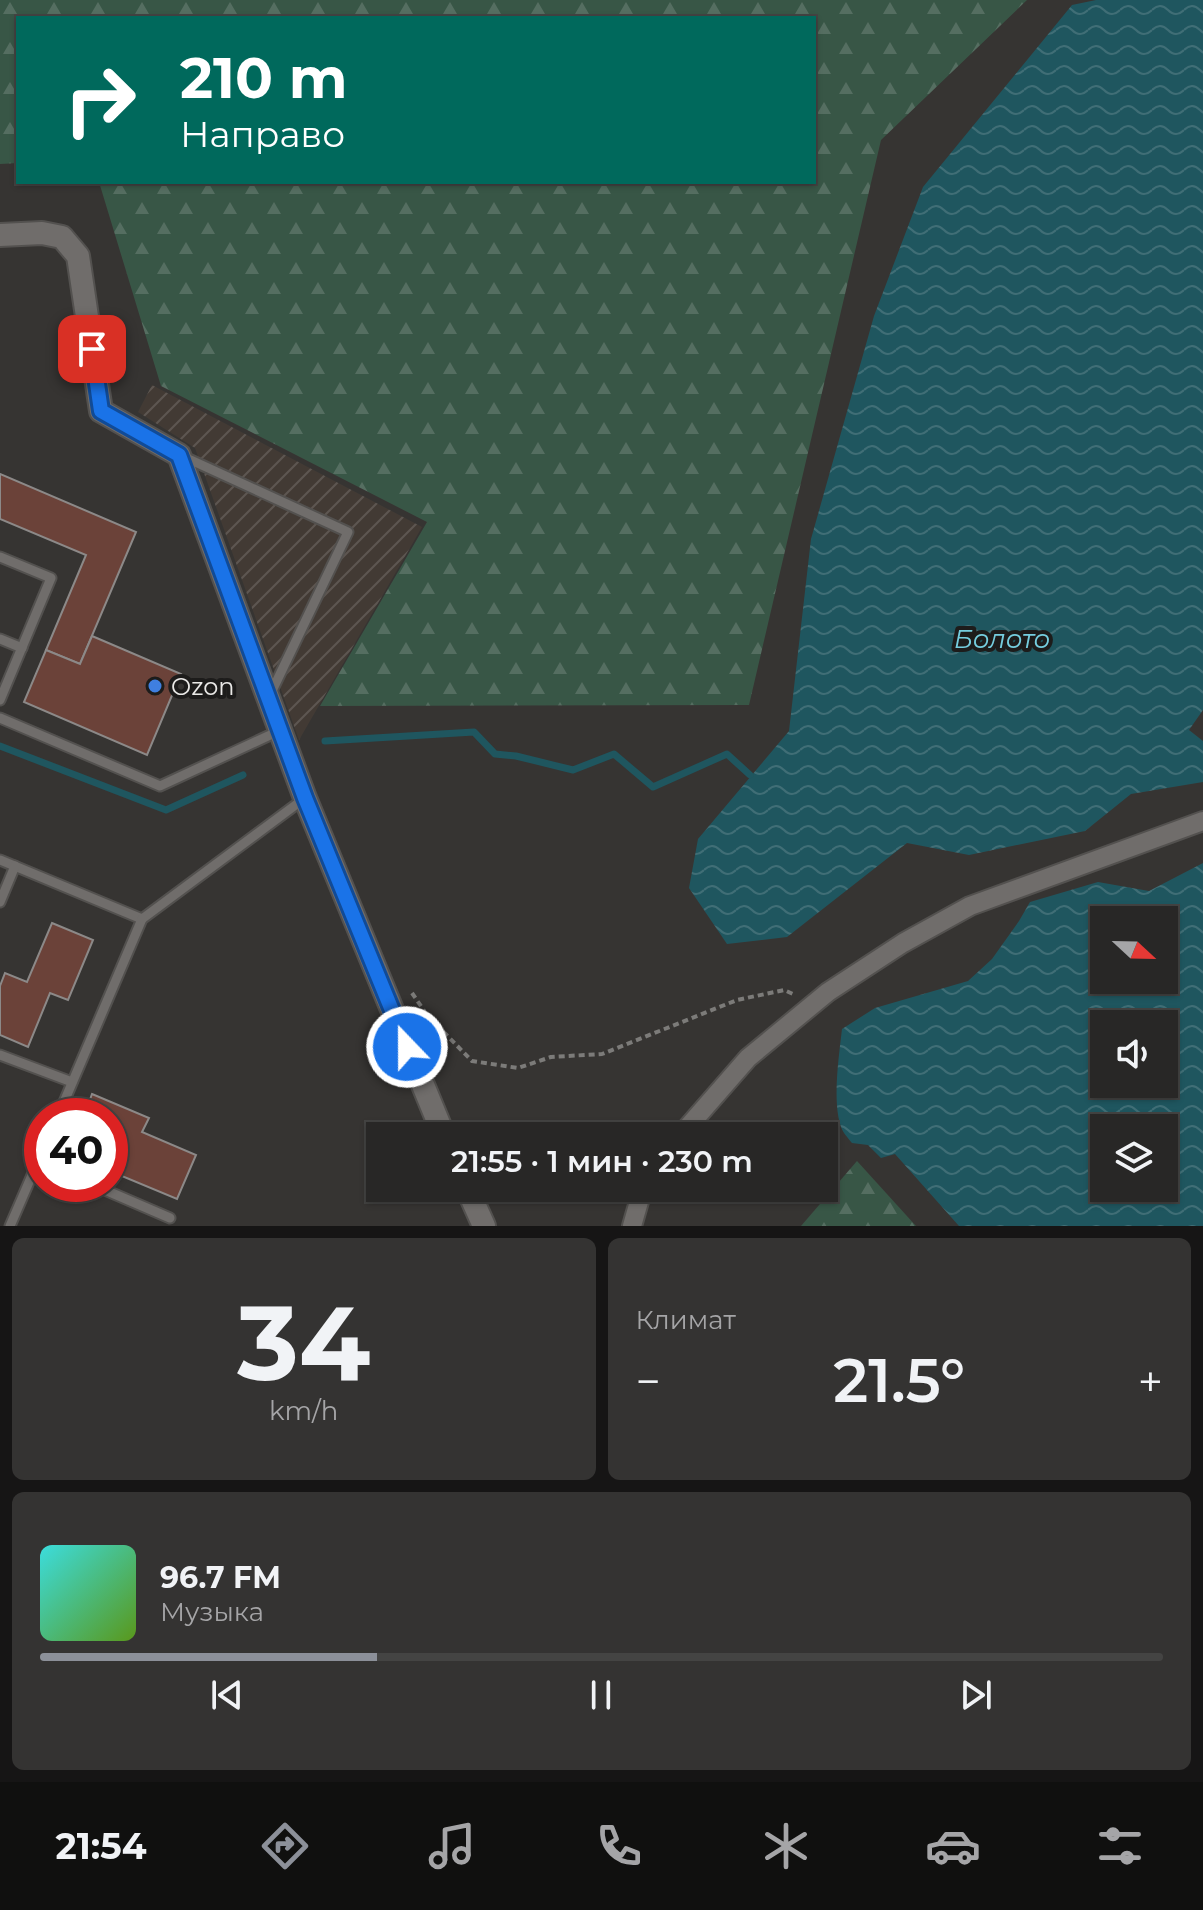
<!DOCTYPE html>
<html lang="ru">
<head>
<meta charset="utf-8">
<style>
	body { margin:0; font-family:Montserrat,sans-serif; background:#343332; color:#f1f3f6; height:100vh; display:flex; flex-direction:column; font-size:30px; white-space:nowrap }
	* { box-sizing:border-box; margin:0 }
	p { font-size:26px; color:#a5a5a7 }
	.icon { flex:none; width:44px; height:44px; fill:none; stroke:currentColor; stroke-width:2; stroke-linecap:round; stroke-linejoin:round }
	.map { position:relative; height:1226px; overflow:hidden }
	.panel { display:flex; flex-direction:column; gap:12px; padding:12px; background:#161515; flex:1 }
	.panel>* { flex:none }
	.banner { position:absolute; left:16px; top:16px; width:800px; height:168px; border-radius:0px; box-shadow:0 2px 6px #0004,0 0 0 2px #444443; background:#00695c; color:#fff; overflow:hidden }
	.needle { width:52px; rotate:112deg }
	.controls { position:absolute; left:1090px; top:906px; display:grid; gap:16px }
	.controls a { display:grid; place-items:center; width:88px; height:88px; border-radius:0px; background:#282726; box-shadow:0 2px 6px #0004,0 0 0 2px #444443; font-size:40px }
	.speed { position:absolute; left:24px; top:1098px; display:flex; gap:16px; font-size:40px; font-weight:700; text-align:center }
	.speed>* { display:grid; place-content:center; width:104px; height:104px; border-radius:50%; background:#282726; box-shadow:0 2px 6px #0004,0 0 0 2px #444443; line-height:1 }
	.speed .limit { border:12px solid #d22; background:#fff; color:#111 }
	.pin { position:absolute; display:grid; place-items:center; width:68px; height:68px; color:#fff; margin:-34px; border-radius:16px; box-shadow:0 4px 12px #0006 }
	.me { position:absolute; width:88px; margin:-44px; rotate:338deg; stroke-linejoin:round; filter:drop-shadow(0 0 6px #0008) }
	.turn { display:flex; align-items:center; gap:28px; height:168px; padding:0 32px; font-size:36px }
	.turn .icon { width:104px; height:104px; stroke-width:2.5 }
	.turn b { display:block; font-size:56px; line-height:68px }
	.big { font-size:60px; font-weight:600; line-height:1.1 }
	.panel .tile { flex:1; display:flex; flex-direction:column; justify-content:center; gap:12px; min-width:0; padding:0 28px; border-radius:12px; background:#343332 }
	.panel .dial { align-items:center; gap:0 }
	.dial b { font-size:104px; line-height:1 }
	.song { display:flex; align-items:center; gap:24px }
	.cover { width:96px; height:96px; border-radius:12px; background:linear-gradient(135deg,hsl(180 70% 55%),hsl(90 70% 35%)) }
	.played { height:8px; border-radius:4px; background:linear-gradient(90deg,#8c9099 30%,#444443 30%) }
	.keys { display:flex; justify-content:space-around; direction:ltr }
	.heat { display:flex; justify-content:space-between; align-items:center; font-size:44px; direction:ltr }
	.panel .tiles { flex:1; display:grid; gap:12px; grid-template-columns:1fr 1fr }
	.tile:last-child { grid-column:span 2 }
	.trip { position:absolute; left:366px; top:1122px; width:472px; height:80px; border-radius:0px; background:#282726; box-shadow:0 2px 6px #0004,0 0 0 2px #444443; font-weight:600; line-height:80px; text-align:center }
	.menu { display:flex; height:128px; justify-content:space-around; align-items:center; background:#10100f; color:#a5a5a7 }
	.menu .icon { width:56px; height:56px }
	.menu .current { color:#8c9099 }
	.menu b { font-size:36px; color:#f1f3f6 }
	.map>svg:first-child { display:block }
	.industrial { fill:url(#industrial-furrows) }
	.forest { fill:url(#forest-firs) }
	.water { fill:url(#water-waves); fill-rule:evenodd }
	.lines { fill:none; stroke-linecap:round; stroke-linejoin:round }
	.stream { stroke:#1f565f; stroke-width:7 }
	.building { fill:#6b4239; stroke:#8c8988; stroke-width:2 }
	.service-casing { stroke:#53514f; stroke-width:13 }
	.minor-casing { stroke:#53514f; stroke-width:22 }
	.tertiary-casing { stroke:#53514f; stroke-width:26 }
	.path { stroke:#7c7b79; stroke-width:4; stroke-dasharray:6 4; stroke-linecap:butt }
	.service { stroke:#706d6b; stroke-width:9 }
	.minor { stroke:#706d6b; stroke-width:18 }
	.tertiary { stroke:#706d6b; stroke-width:22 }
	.route-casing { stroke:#114b97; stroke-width:20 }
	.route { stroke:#1a73e8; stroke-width:14 }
	.shop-dot { fill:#3f7fe0; stroke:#1d1c1b; stroke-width:3 }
	.labels { text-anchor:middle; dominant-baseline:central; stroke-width:8; stroke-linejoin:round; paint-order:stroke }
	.poi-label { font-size:24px; fill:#eae9e7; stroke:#1d1c1b; text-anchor:start }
	.water-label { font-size:26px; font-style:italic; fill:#75cedf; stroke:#1d1c1b }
</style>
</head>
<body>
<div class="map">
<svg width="1203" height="1226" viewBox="0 0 1203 1226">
	<defs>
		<pattern id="industrial-furrows" width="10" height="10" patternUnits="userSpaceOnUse" patternTransform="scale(2)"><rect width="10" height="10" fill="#423a34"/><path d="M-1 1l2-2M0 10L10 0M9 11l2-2" fill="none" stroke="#5d5651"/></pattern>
		<pattern id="forest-firs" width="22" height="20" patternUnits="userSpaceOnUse" patternTransform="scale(2)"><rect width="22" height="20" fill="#385646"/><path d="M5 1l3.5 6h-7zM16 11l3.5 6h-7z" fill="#556e61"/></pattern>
		<pattern id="water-waves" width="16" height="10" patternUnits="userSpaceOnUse" patternTransform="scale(2)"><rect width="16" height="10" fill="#1f565f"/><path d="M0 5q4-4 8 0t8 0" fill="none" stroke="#406e76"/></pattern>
	</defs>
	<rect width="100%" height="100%" fill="#363432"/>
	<polygon class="industrial" points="152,385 422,527 299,740 195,448 138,412"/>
	<g class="forest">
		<polygon points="0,0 1027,0 881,140 749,705 320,706 427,522 161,386 99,182 814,182 814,18 18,18 18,163 0,164"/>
		<polygon points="857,1161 916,1226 801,1226"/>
	</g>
	<g class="water">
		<polygon points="1096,0 1203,0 1203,710 1189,730 1203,741 1203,782 1131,794 1085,831 969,855 907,843 787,937 727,944 689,888 698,839 789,731 811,539 874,316 923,187 1072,5"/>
		<path d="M1203 863V1226H959L895 1154 881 1158 868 1145 852 1143C849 1139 843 1133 841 1127 832 1101 839 1056 842 1029L875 1008 968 981 992 959 1019 921 1030 902 1098 882 1149 891ZM1104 920H1164V980H1104ZM1104 1024H1164V1084H1104ZM1104 1128H1164V1188H1104Z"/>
	</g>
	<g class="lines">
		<g class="stream">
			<polyline points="325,741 474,732 495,754 516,756 573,770 614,754 653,787 727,754 750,775"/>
			<polyline points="0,746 166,810 243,775"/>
		</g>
	</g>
	<g class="building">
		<polygon points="0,474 136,532 80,664 46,650 86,555 0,519"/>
		<polygon points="92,636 181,674 147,755 24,702 46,650 80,664"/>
		<polygon points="52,923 93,940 68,1000 50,993 28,1047 0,1035 0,986 5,973 27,982"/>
		<polygon points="92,1094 149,1118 142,1132 196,1155 177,1199 117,1174 124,1160 110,1154 110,1116 84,1116"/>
	</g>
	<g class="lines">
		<defs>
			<g id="service">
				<polyline points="182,456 348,532 271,693"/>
				<polyline points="0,557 51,578 0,700"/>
				<polyline points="0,639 22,648"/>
				<polyline points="0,718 160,786 281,730"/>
				<polyline points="0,860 142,919 305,798"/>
				<polyline points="0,902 15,866"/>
				<polyline points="0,1055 72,1082"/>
				<polyline points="58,1116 142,919"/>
				<polyline points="91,1184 170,1218"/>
				<polyline points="10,1226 42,1152"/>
			</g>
			<g id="minor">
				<polyline points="680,1136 748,1058 828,992 903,943 970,906 1203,821"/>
				<polyline points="632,1226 640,1198 647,1188"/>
			</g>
			<g id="tertiary">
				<polyline points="0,235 42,233 62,237 78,256 101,411 179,455 305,798 444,1136"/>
				<polyline points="467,1188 484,1226"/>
			</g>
		</defs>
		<use href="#service" class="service-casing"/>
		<use href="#minor" class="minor-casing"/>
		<use href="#tertiary" class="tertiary-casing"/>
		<polyline class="path" points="412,993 427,1015 472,1061 518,1068 551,1057 602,1054 737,1000 784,990 793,994"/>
		<use href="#service" class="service"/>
		<use href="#minor" class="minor"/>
		<use href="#tertiary" class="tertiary"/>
	</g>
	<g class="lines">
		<defs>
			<polyline id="route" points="92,349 101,411 179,455 305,798 407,1047"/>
		</defs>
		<use href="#route" class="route-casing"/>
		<use href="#route" class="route"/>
	</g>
	<circle class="shop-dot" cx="155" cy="686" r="8"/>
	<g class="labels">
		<g class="poi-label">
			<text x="171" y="686">Ozon</text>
		</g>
		<g class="water-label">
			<text x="1002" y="639">Болото</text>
		</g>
	</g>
</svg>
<div class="controls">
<a><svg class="needle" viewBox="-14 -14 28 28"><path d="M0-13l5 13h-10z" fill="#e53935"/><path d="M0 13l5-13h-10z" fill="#a5a5a7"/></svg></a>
<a><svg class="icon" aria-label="sound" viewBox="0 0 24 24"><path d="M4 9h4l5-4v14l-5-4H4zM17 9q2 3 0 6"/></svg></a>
<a><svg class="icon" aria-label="layers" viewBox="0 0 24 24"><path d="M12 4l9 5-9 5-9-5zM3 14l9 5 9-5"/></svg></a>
</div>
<div class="speed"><div class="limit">40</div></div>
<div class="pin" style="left:92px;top:349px;background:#d93025"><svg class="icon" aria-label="arrive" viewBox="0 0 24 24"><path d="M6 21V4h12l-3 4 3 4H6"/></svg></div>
<svg class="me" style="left:407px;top:1047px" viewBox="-20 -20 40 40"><circle r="17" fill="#1a73e8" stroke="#fff" stroke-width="3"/><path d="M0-11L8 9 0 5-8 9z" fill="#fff"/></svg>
<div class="trip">21:55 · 1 мин · 230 m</div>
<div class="banner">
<div class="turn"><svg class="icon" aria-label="right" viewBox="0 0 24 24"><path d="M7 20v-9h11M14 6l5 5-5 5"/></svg><div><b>210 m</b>Направо</div></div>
</div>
</div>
<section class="panel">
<div class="tiles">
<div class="tile dial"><b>34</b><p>km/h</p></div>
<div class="tile"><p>Климат</p>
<div class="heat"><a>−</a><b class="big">21.5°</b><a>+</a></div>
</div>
<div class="tile">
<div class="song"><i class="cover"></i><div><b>96.7 FM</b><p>Музыка</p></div></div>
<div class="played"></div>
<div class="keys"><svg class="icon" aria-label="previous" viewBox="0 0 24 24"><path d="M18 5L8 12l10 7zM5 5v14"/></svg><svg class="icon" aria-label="pause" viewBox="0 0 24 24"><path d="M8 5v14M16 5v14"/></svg><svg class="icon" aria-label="next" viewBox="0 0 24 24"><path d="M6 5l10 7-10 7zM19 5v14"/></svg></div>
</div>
</div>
</section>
<nav class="menu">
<b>21:54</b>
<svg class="icon current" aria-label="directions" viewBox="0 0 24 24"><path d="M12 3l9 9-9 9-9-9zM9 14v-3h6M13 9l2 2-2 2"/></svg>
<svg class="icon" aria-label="music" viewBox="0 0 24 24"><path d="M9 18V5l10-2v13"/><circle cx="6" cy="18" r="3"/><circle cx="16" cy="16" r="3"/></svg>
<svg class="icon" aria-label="phone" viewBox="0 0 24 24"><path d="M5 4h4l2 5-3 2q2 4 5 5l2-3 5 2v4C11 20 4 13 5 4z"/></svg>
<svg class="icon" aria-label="climate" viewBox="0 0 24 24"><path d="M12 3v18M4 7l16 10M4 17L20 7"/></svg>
<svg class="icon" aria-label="car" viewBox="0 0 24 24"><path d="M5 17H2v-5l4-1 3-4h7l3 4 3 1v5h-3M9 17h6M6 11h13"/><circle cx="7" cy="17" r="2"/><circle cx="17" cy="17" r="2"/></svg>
<svg class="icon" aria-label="filters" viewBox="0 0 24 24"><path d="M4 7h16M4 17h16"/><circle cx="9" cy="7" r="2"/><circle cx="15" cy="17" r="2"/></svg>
</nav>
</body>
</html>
